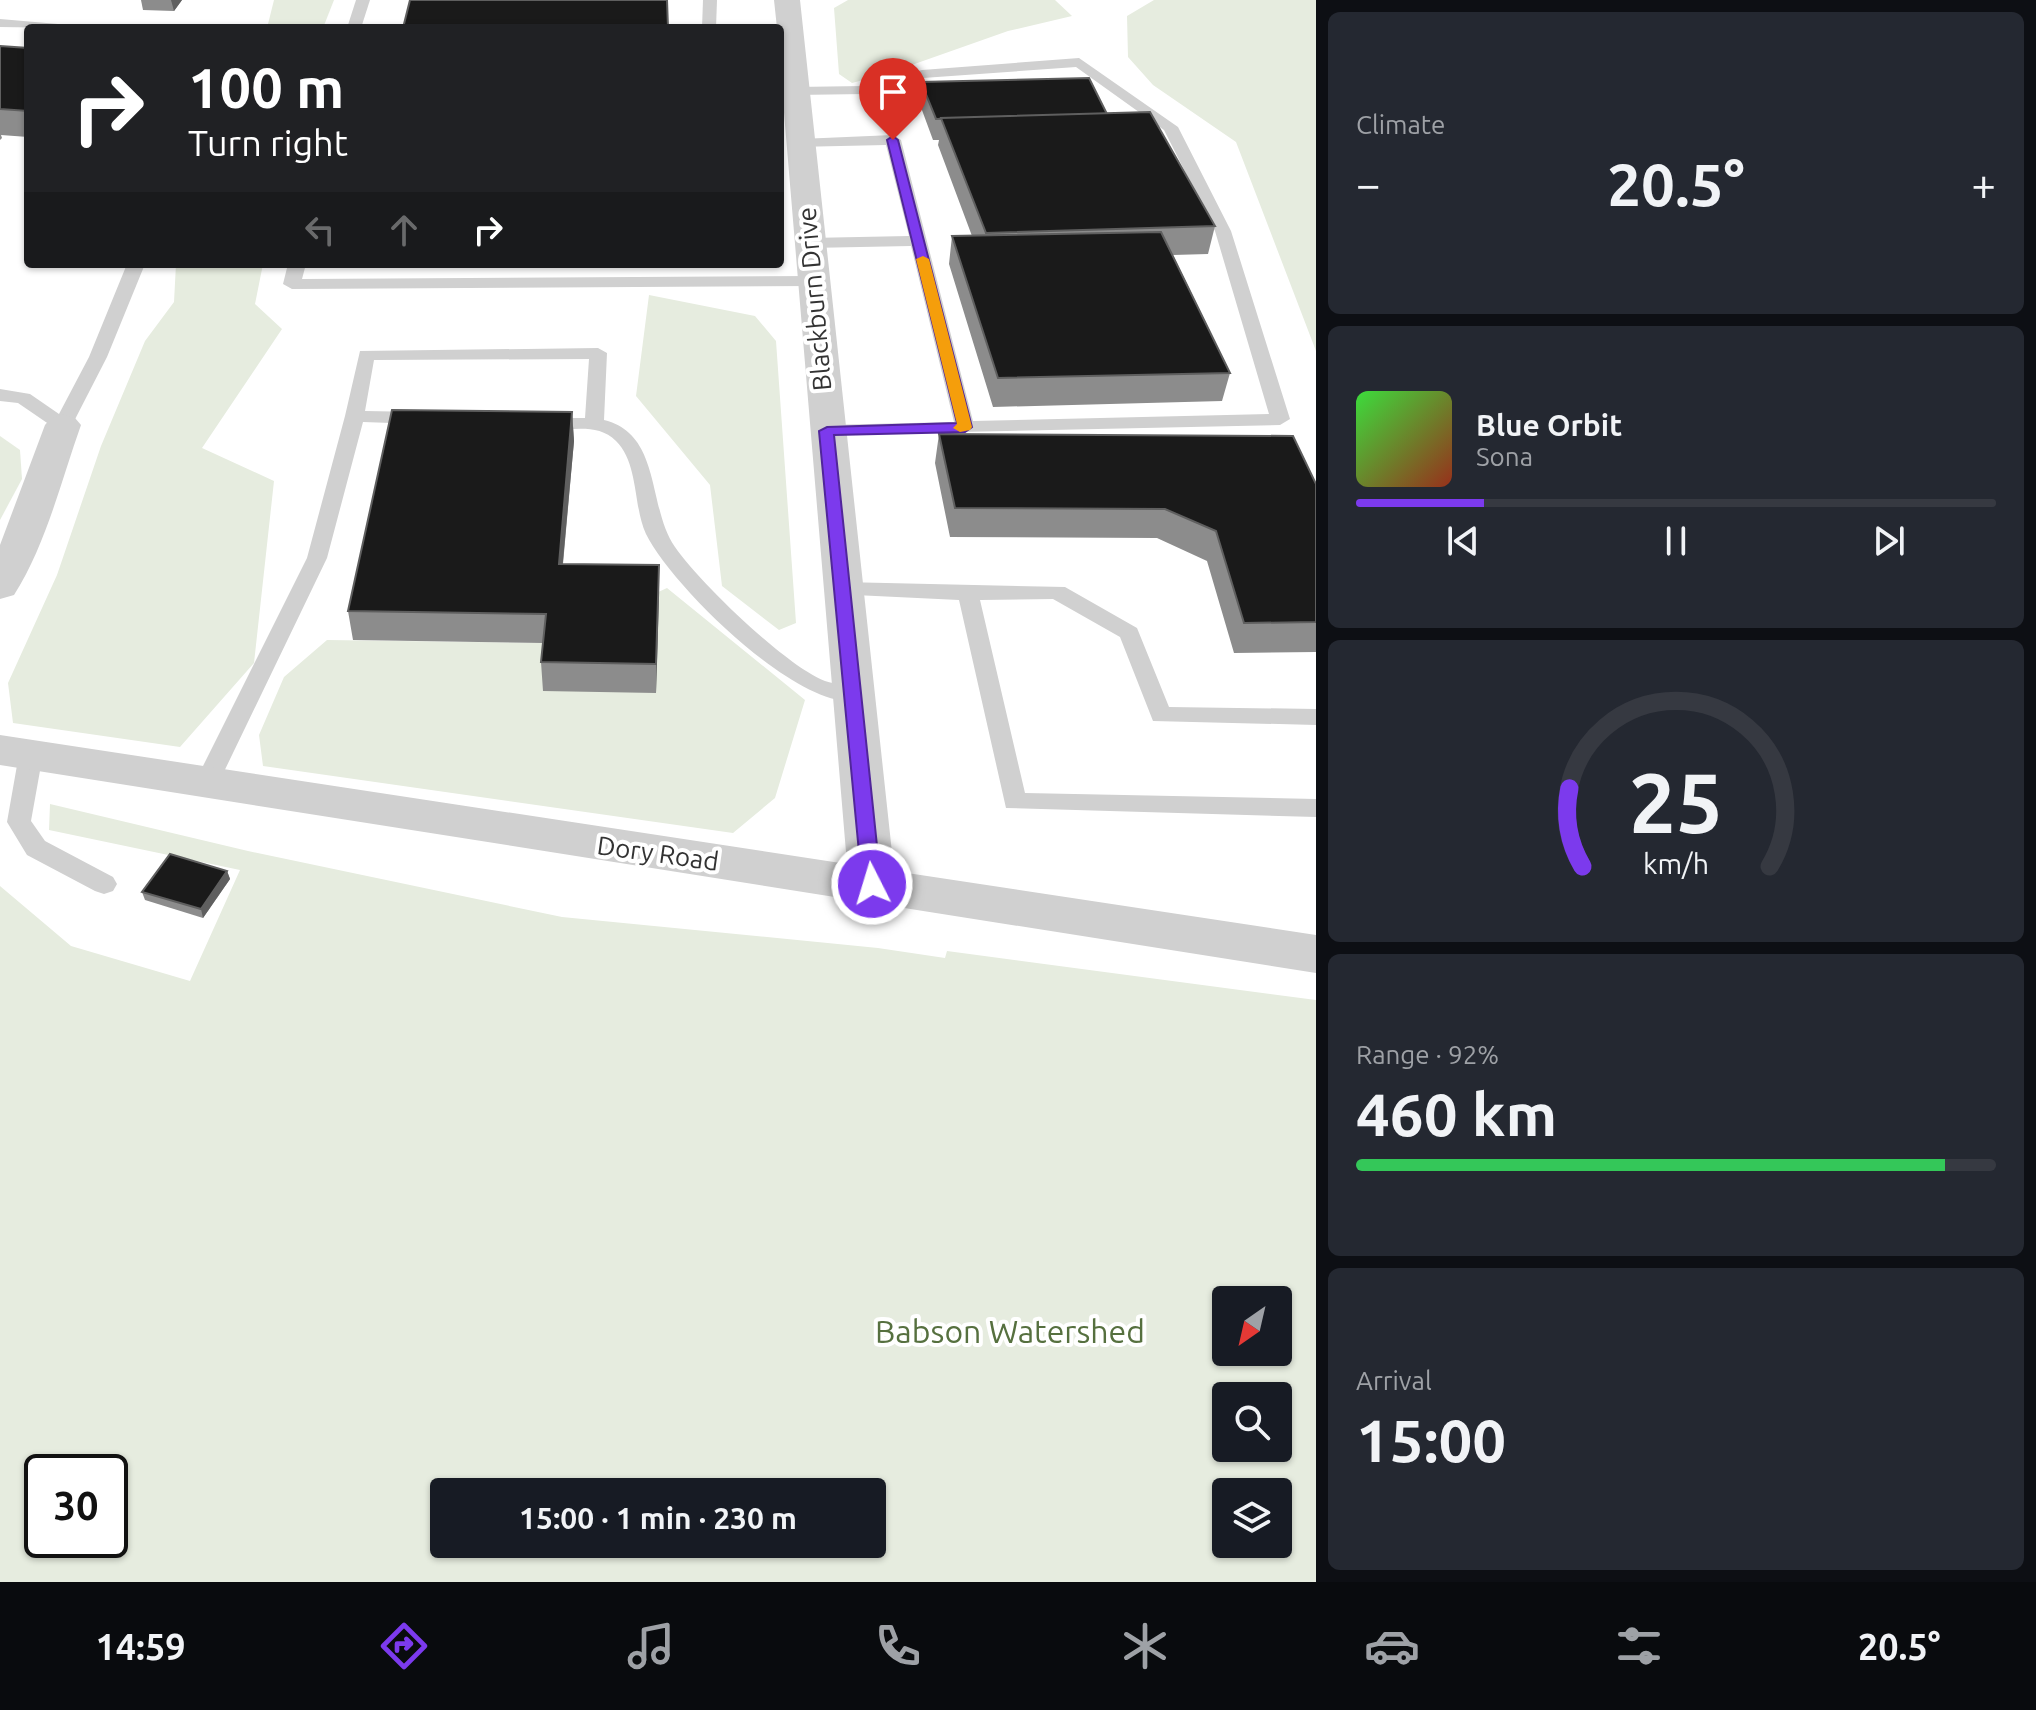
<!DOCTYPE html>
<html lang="en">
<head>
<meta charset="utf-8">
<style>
	body { margin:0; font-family:Ubuntu,sans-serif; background:#242831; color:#f1f3f6; height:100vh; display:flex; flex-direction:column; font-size:30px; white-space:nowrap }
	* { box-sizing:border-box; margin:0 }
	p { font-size:26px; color:#9ea1a6 }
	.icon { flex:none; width:44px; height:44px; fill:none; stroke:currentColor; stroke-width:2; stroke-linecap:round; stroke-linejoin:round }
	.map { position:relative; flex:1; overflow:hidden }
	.panel { display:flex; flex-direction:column; gap:12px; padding:12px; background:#0d0f14; width:720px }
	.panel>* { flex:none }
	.top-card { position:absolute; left:24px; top:24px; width:760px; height:244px; border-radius:8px; box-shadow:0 2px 6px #0004; background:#202124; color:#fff; overflow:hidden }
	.needle { width:52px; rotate:214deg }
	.tools { position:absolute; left:1212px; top:1286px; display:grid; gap:16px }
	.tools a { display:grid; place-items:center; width:80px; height:80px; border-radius:8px; background:#171b24; box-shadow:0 2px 6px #0004; font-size:40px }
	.speed { position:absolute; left:24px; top:1454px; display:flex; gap:16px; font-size:40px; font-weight:700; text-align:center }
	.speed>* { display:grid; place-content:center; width:104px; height:104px; border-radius:50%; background:#171b24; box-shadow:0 2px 6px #0004; line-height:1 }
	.speed .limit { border:4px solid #111; border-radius:12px; background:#fff; color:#111 }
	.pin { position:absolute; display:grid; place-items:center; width:68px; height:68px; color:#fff; margin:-82px -34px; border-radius:50% 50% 50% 0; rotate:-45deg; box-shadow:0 0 8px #0007 }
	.pin .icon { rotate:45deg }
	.me { position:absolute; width:88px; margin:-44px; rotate:355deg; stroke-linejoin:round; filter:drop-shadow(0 0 6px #0008) }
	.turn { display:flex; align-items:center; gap:28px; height:168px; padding:0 32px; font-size:36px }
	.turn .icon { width:104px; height:104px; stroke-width:2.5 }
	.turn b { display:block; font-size:56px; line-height:68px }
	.lanes { display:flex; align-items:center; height:76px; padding:0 32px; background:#0003; justify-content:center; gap:40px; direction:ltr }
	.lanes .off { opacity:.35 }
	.big { font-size:60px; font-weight:700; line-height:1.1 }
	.panel .card { flex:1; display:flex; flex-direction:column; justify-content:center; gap:12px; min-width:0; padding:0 28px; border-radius:12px; background:#242831 }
	.panel .dial { align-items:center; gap:0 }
	.dial svg { height:208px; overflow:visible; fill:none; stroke:#363941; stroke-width:7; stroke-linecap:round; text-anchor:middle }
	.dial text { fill:#f1f3f6; stroke:none }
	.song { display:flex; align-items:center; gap:24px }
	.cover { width:96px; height:96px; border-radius:12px; background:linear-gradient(135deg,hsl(120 70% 55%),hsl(10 70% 35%)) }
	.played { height:8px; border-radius:4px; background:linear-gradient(90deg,#7c3aed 20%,#363941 20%) }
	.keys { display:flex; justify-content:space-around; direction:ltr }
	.heat { display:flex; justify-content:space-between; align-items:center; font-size:44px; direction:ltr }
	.charge { height:12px; border-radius:6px; background:linear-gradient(90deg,#34c759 92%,#363941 0) }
	.trip { position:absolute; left:430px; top:1478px; width:456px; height:80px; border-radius:8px; background:#171b24; box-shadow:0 2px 6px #0004; font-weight:700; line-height:80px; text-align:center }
	.tab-bar { display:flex; height:128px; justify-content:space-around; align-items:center; background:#090b0e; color:#9ea1a6 }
	.tab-bar .icon { width:56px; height:56px }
	.tab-bar .on { color:#7c3aed }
	.tab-bar b { font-size:36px; color:#f1f3f6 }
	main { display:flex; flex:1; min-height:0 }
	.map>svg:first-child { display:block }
	.green { fill:#e6ecdf; fill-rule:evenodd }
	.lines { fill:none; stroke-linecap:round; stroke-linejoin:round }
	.lane { fill:#d0d0d0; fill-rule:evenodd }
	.street { fill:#d0d0d0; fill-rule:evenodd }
	.wall { fill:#8c8c8c }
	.shaded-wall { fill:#5f5f5f }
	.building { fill:#1a1a1a; stroke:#5f5f5f; stroke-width:2 }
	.route { fill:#7c3aed; stroke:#51269a; stroke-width:2 }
	.slow { fill:#f59e0b }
	.labels { text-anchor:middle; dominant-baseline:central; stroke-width:8; stroke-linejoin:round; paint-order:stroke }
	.street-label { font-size:26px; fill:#333; stroke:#fff }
	.near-park-label { font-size:32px; fill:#56703f; stroke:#fff }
</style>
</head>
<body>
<main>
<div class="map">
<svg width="1316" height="1582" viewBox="0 0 1316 1582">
	<rect width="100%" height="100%" fill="#fff"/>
	<g class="green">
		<polygon points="274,0 334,0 323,28 267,28"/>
		<polygon points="848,0 1055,0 1072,16 1008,31 889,73 852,83 839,74 834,8"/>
		<polygon points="1154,0 1316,0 1316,351 1236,142 1153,85 1128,57 1127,16"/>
		<polygon points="176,264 263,264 255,304 282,329 202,448 274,481 254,663 180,747 13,723 8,683 57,575 101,446 145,341 174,302"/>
		<polygon points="649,295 755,316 776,341 796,623 779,630 722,586 710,485 636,396"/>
		<polygon points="0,436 20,450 22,479 0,520"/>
		<polygon points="667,588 805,700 775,798 733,833 263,766 259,735 284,677 327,640 548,643"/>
		<path d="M50 804 248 851 562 917 878 948 945 958 947 951 1316 1000V1582H0V886L71 946 190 981 240 870 49 830ZM1226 1300H1278V1352H1226ZM1226 1396H1278V1448H1226ZM42 1472H110V1540H42ZM444 1492H872V1544H444ZM1226 1492H1278V1544H1226Z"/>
	</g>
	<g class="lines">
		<g class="lane">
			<polygon points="356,0 370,0 361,28 347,28"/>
			<polygon points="703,0 717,0 716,28 702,28"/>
			<polygon points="0,19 58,24 65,28 0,27"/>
			<polygon points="1079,58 1178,127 1231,231 1290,419 1280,425 820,435 817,431 827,425 954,422 911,246 809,248 801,243 809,238 909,236 886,145 795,147 795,141 800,139 893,135 901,140 973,421 1269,414 1215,231 1164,130 1076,67 923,78 865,94 795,95 788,91 795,87 864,86 922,70"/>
			<polygon points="127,264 145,264 107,357 70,429 56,429 18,403 0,401 0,389 30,394 59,414 89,357"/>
			<polygon points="288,264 306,264 302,279 813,276 822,281 813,286 292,289 283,284"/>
			<path d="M598 348 607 353 604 420C662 434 647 507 675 547 699 582 786 666 825 681 836 685 849 685 861 688L864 694 861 700C802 716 670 584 646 534 633 506 639 464 616 441 594 419 561 435 534 428L531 424 534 420 541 418H585L589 359 374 360 365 411 420 412 430 418 420 424 363 422 327 558 219 782 215 788 207 791 199 788 195 782 307 558 345 416 360 351Z"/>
			<polygon points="842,582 1065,587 1137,628 1169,707 1316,709 1316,725 1153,721 1120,637 1053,599 980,600 1025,793 1316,799 1316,817 1006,808 959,600 834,594 831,589 834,584"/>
			<polygon points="31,746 39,748 43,754 31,821 45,841 113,877 117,884 113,891 104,894 95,891 27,855 7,822 19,754 23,748"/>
		</g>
		<g class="street">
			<polygon points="774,0 800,0 894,871 1316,935 1316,973 0,765 0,735 847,864 780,65 780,28 777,28"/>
			<path d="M63 414 75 418 81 425C61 481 46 545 14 595L0 599V545L45 425 51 418Z"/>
		</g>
	</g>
	<g class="wall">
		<polygon points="141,0 182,0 174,11 143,10"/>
		<polygon points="0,46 28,48 28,137 1,135 2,138 0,140"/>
		<polygon points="921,82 1107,114 1215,226 1208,254 1173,255 1230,373 1222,401 993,407 949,264 952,236 972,236 938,145 939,140 933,140 919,102"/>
		<polygon points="572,412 574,441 563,564 659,565 656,693 543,691 541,662 543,643 353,640 348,611"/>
		<polygon points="939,434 1316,484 1316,652 1234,653 1207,561 1157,538 950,537 935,463"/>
		<polygon points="227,871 230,879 203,918 145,900 142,892"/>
	</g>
	<g class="shaded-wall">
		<polygon points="171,0 182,0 174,11"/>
		<polygon points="572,412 574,441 560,593 559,564"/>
		<polygon points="659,565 659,595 656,693 656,664"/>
		<polygon points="227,871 230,879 203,918 201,909"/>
	</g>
	<g class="building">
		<polygon points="410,0 667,0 668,28 403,28"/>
		<polygon points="0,46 28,48 28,111 0,109"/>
		<polygon points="1089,78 1107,114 936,119 921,82"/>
		<polygon points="1150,112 1215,226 986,233 941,118"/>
		<polygon points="1161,232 1230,373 998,378 952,236"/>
		<polygon points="392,410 572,412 559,564 659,565 656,664 541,662 546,614 348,611"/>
		<polygon points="939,434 1293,436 1316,484 1316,622 1244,623 1216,531 1165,509 955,508"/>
		<polygon points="170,854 227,871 201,909 142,892"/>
	</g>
	<polygon class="route" points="893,136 898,140 972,427 965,432 834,435 881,884 878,889 865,889 862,884 819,431 827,427 957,423 887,140"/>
	<polygon class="slow" points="923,256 929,259 972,427 970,430 960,432 953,428 957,424 916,259"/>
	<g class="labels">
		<g class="street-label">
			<text transform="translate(814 299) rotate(-95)">Blackburn Drive</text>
			<text transform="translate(658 853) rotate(8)">Dory Road</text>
		</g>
		<g class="near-park-label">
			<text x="1010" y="1331">Babson Watershed</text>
		</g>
	</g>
</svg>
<div class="tools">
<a><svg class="needle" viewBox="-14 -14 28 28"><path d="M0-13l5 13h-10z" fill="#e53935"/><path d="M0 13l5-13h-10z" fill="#9ea1a6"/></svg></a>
<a><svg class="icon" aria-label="search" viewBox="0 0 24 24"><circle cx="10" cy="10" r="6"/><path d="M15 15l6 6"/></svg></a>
<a><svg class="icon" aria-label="layers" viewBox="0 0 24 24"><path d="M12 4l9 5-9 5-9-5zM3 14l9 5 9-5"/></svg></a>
</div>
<div class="speed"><div class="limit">30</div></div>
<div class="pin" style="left:893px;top:140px;background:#d93025"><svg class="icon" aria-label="arrive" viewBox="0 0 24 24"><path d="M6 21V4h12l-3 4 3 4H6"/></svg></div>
<svg class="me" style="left:872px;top:884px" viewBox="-20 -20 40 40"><circle r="17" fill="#7c3aed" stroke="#fff" stroke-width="3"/><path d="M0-11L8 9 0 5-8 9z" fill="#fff"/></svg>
<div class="trip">15:00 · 1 min · 230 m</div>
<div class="top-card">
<div class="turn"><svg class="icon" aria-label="right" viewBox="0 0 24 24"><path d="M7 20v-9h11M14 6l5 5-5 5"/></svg><div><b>100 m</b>Turn right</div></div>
<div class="lanes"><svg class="icon off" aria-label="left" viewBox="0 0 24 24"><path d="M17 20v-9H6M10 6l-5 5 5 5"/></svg><svg class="icon off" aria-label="ahead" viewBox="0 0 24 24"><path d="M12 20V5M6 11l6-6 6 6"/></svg><svg class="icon" aria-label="right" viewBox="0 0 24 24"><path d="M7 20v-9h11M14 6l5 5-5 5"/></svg></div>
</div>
</div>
<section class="panel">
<div class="card"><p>Climate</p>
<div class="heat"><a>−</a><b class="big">20.5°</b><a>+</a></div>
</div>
<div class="card">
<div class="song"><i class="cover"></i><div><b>Blue Orbit</b><p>Sona</p></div></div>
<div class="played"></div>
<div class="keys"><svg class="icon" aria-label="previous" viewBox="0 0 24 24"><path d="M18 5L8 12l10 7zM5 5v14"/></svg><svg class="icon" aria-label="pause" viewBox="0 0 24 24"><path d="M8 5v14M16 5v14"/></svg><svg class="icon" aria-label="next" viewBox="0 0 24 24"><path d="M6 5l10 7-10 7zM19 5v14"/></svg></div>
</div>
<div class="card dial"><svg viewBox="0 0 100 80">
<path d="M14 69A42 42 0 1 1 86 69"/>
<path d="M14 69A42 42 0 0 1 9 39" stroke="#7c3aed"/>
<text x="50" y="56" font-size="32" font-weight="700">25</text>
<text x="50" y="72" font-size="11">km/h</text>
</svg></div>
<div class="card"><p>Range · 92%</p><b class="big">460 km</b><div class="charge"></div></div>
<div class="card"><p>Arrival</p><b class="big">15:00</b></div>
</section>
</main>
<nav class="tab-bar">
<b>14:59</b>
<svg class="icon on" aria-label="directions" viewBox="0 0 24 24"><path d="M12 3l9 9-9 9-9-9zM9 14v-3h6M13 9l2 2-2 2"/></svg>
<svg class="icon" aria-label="music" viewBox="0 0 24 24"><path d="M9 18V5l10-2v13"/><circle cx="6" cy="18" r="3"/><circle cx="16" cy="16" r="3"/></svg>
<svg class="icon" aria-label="phone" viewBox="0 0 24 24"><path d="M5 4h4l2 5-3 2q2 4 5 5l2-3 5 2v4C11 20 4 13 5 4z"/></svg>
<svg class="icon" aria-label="climate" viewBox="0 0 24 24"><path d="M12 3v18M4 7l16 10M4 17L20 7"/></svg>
<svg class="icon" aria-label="car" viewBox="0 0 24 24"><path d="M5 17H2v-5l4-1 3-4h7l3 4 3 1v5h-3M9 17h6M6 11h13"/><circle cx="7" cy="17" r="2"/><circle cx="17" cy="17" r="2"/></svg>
<svg class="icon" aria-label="filters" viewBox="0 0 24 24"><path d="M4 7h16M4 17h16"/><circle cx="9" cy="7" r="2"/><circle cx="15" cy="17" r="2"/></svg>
<b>20.5°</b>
</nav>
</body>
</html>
